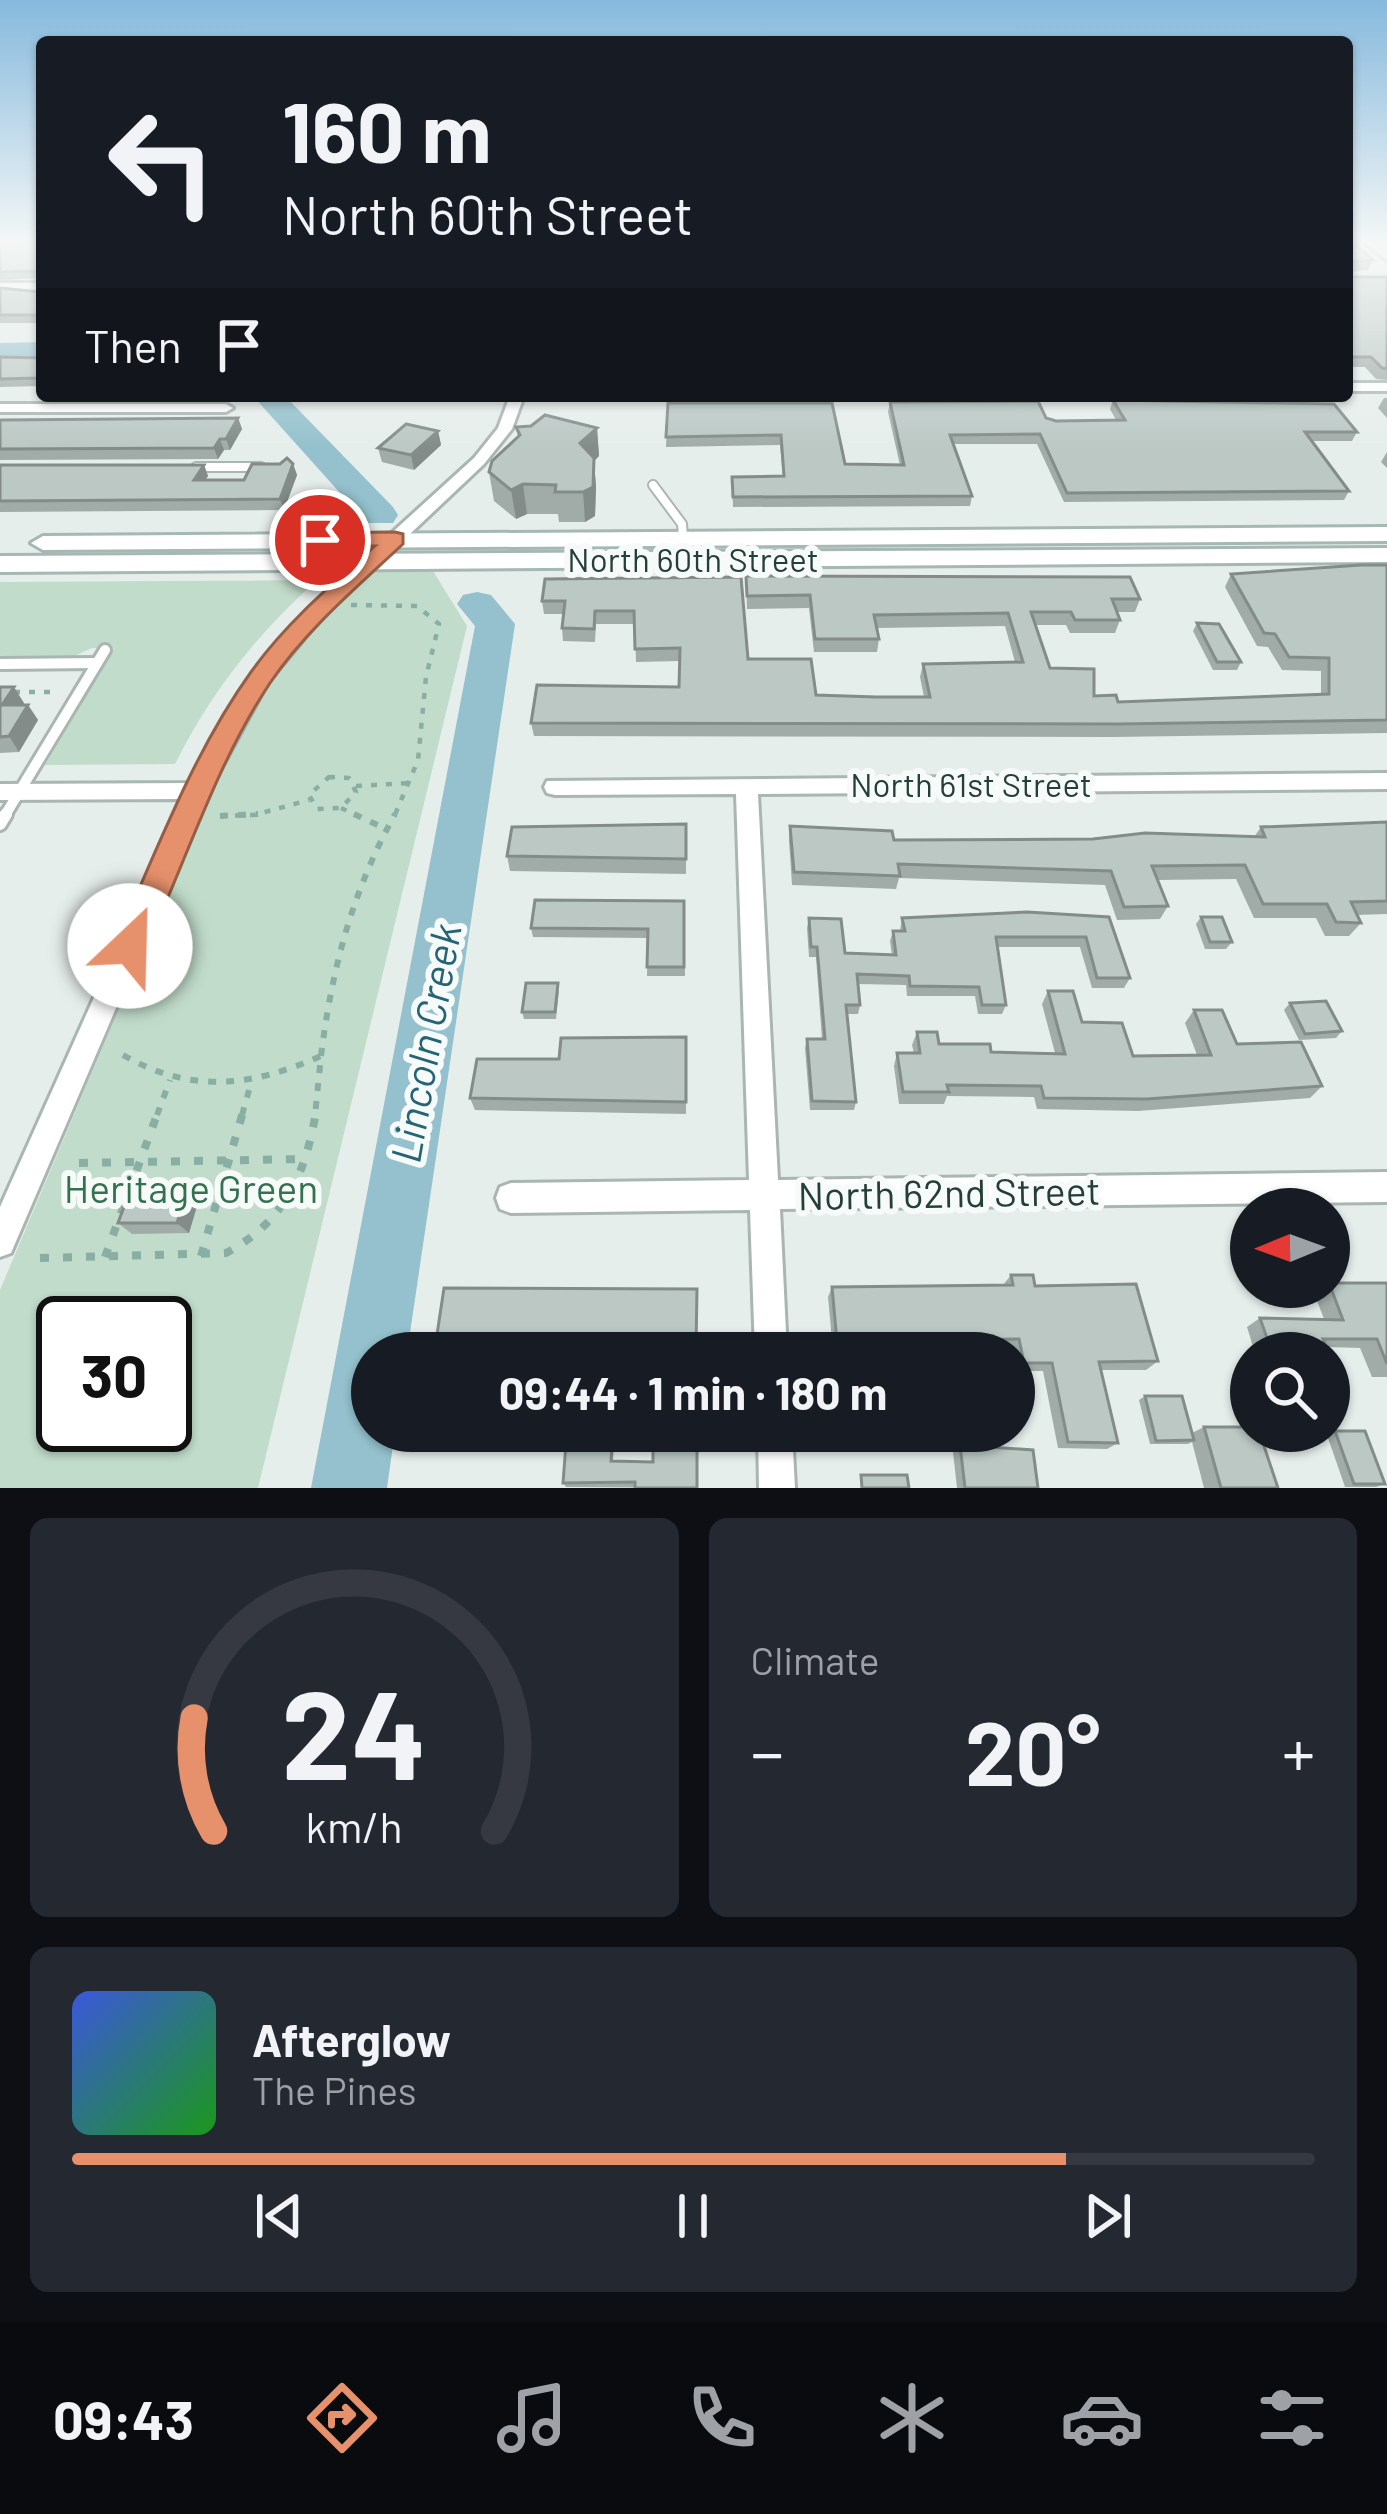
<!DOCTYPE html>
<html lang="en">
<head>
<meta charset="utf-8">
<style>
	body { margin:0; font-family:Barlow,sans-serif; background:#242831; color:#f1f3f6; height:100vh; display:flex; flex-direction:column; font-size:45px; white-space:nowrap }
	* { box-sizing:border-box; margin:0 }
	p { font-size:39px; color:#9ea1a6 }
	.icon { flex:none; width:66px; height:66px; fill:none; stroke:currentColor; stroke-width:2; stroke-linecap:round; stroke-linejoin:round }
	.map { position:relative; height:1488px; overflow:hidden }
	.panel { display:flex; flex-direction:column; gap:30px; padding:30px; background:#0d0f14; flex:1 }
	.panel>* { flex:none }
	.banner { position:absolute; left:36px; top:36px; width:1317px; height:366px; border-radius:12px; box-shadow:0 3px 9px #0004; background:#171b24; color:#f1f3f6; overflow:hidden }
	.needle { width:78px; rotate:269deg }
	.controls { position:absolute; left:1230px; top:1188px; display:grid; gap:24px }
	.controls a { display:grid; place-items:center; width:120px; height:120px; border-radius:50%; background:#171b24; box-shadow:0 3px 9px #0004; font-size:60px }
	.speed { position:absolute; left:36px; top:1296px; display:flex; gap:24px; font-size:60px; font-weight:700; text-align:center }
	.speed>* { display:grid; place-content:center; width:156px; height:156px; border-radius:50%; background:#171b24; box-shadow:0 3px 9px #0004; line-height:1 }
	.speed .limit { border:6px solid #111; border-radius:18px; background:#fff; color:#111 }
	.pin { position:absolute; display:grid; place-items:center; width:102px; height:102px; color:#fff; margin:-51px; border:6px solid #fff; border-radius:50%; box-shadow:0 3px 12px #0007 }
	.me { position:absolute; width:132px; margin:-66px; rotate:24deg; stroke-linejoin:round; filter:drop-shadow(0 0 9px #0008) }
	.turn { display:flex; align-items:center; gap:42px; height:252px; padding:0 48px; font-size:54px }
	.turn .icon { width:156px; height:156px; stroke-width:2.5 }
	.turn b { display:block; font-size:84px; line-height:102px }
	.then { display:flex; align-items:center; height:114px; padding:0 48px; background:#0003; gap:24px; font-size:45px }
	.big { font-size:90px; font-weight:700; line-height:1.1 }
	.panel .tile { flex:1; display:flex; flex-direction:column; justify-content:center; gap:18px; min-width:0; padding:0 42px; border-radius:18px; background:#242831 }
	.panel .dial { align-items:center; gap:0 }
	.dial svg { height:312px; overflow:visible; fill:none; stroke:#363941; stroke-width:7; stroke-linecap:round; text-anchor:middle }
	.dial text { fill:#f1f3f6; stroke:none }
	.song { display:flex; align-items:center; gap:36px }
	.cover { width:144px; height:144px; border-radius:18px; background:linear-gradient(135deg,hsl(230 70% 55%),hsl(120 70% 35%)) }
	.played { height:12px; border-radius:6px; background:linear-gradient(90deg,#e6906c 80%,#363941 80%) }
	.keys { display:flex; justify-content:space-around; direction:ltr }
	.heat { display:flex; justify-content:space-between; align-items:center; font-size:66px; direction:ltr }
	.panel .tiles { flex:1; display:grid; gap:30px; grid-template-columns:1fr 1fr }
	.tile:last-child { grid-column:span 2 }
	.trip { position:absolute; left:351px; top:1332px; width:684px; height:120px; border-radius:60px; background:#171b24; box-shadow:0 3px 9px #0004; font-weight:700; line-height:120px; text-align:center }
	.menu { display:flex; height:192px; justify-content:space-around; align-items:center; background:#090b0e; color:#9ea1a6 }
	.menu .icon { width:84px; height:84px }
	.menu .active { color:#e6906c }
	.menu b { font-size:54px; color:#f1f3f6 }
	.map>svg:first-child { display:block }
	.green { fill:#c1dcca; fill-rule:evenodd }
	.lines { fill:none; stroke-linecap:round; stroke-linejoin:round }
	.river { fill:#94c1cd; fill-rule:evenodd }
	.service-far2-casing { stroke:#a9b6b2; stroke-width:12 }
	.service-far1-casing { stroke:#a9b6b2; stroke-width:16 }
	.service-casing { stroke:#a9b6b2; stroke-width:18 }
	.minor-casing { stroke:#a9b6b2; stroke-width:6 }
	.tertiary-casing { stroke:#a9b6b2; stroke-width:6 }
	.secondary-casing { stroke:#a5b8b3; stroke-width:6 }
	.path-far2 { stroke:#89aea4; stroke-width:4.5; stroke-dasharray:6 9; stroke-linecap:butt }
	.path-far1 { stroke:#89aea4; stroke-width:6; stroke-dasharray:8 10; stroke-linecap:butt }
	.path { stroke:#89aea4; stroke-width:8; stroke-dasharray:9 14; stroke-linecap:butt }
	.service-far2 { stroke:#fff; stroke-width:8 }
	.service-far1 { stroke:#fff; stroke-width:10 }
	.service { stroke:#fff; stroke-width:12 }
	.minor { fill:#fff; fill-rule:evenodd }
	.tertiary { fill:#fff; fill-rule:evenodd }
	.secondary { fill:#fff; fill-rule:evenodd }
	.wall { fill:#a1aca9 }
	.shaded-wall { fill:#838c89 }
	.building { fill:#bbc8c4; stroke:#838c89; stroke-width:3 }
	.route { fill:#e6906c; stroke:#965e46; stroke-width:3 }
	.labels { text-anchor:middle; dominant-baseline:central; stroke-width:12; stroke-linejoin:round; paint-order:stroke }
	.street-label { font-size:33px; fill:#263e39; stroke:#f6faf8 }
	.near-park-label { font-size:39px; fill:#34724f; stroke:#f6faf8 }
	.near-street-label { font-size:39px; fill:#263e39; stroke:#f6faf8 }
	.near-water-label { font-size:42px; font-style:italic; fill:#256475; stroke:#f6faf8 }
</style>
</head>
<body>
<div class="map">
<svg width="1387" height="1488" viewBox="0 0 1387 1488">
	<rect width="100%" height="100%" fill="#e6eeeb"/>
	<g class="green">
		<path d="M375 571H433L467 626 258 1488H0V1290L220 769 274 675 326 614ZM63 1323H165V1425H63Z"/>
		<path d="M317 580C257 634 211 692 175 764L45 765 114 648H92L70 658 0 659V582Z"/>
	</g>
	<g class="lines">
		<g class="river">
			<polygon points="42,342 42,360 0,361 0,343"/>
			<polygon points="253,396 285,396 393,507 398,515 393,523 367,523"/>
			<polygon points="477,592 491,595 515,624 407,1353 372,1353 372,1431 395,1431 387,1488 311,1488 475,626 457,604 463,595"/>
		</g>
		<defs>
			<g id="service-far2">
				<polyline points="196,467 261,467"/>
				<polyline points="653,485 682,524 683,537"/>
			</g>
			<g id="service-far1">
				<polyline points="0,664 97,663"/>
				<polyline points="4,817 105,650"/>
			</g>
			<polyline id="service" points="0,824 6,814"/>
			<g id="minor">
				<rect x="0" y="283" width="42" height="8"/>
				<rect x="1347" y="383" width="40" height="8"/>
				<polygon points="510,396 524,396 512,429 484,464 321,618 268,682 209,791 11,1253 0,1257 0,1207 183,799 0,800 0,784 192,783 253,673 307,610 474,458 498,428"/>
				<polygon points="0,404 226,404 233,408 226,412 0,412"/>
				<polygon points="1387,773 1387,789 758,794 778,1180 1387,1172 1387,1202 780,1209 787,1353 755,1353 750,1210 511,1213 500,1209 496,1198 500,1187 511,1183 749,1180 736,794 555,795 547,793 544,787 547,781"/>
				<polygon points="758,1431 792,1431 795,1488 759,1488"/>
			</g>
			<polygon id="tertiary" points="1361,240 1376,240 1387,248 1387,260"/>
			<g id="secondary">
				<polygon points="1387,527 1387,541 43,550 31,543 43,536"/>
				<polygon points="1387,548 1387,562 0,572 0,556"/>
			</g>
		</defs>
		<use href="#service-far2" class="service-far2-casing"/>
		<use href="#service-far1" class="service-far1-casing"/>
		<use href="#service" class="service-casing"/>
		<use href="#minor" class="minor-casing"/>
		<use href="#tertiary" class="tertiary-casing"/>
		<use href="#secondary" class="secondary-casing"/>
		<g class="path-far2">
			<polyline points="351,605 417,606 439,624 426,677 418,760 394,817"/>
			<polyline points="14,692 56,692"/>
			<polygon points="329,777 349,778 356,792 341,808 317,809 309,795"/>
			<polyline points="356,786 410,783"/>
			<polyline points="341,808 360,817"/>
			<polyline points="220,816 254,815 309,800"/>
		</g>
		<g class="path-far1">
			<polyline points="354,814 384,828"/>
			<polyline points="220,816 258,814"/>
			<path d="M123 1055C191 1094 251 1087 321 1056L315 1115"/>
			<path d="M321 1056C332 968 352 892 395 814"/>
			<polyline points="157,1115 170,1080"/>
			<polyline points="242,1115 251,1083"/>
		</g>
		<g class="path">
			<polyline points="79,1163 307,1159"/>
			<polyline points="201,1256 243,1112"/>
			<polyline points="105,1257 158,1112"/>
			<path d="M40 1258 226 1253C284 1222 305 1176 316 1112"/>
		</g>
		<use href="#service-far2" class="service-far2"/>
		<use href="#service-far1" class="service-far1"/>
		<use href="#service" class="service"/>
		<use href="#minor" class="minor"/>
		<use href="#tertiary" class="tertiary"/>
		<use href="#secondary" class="secondary"/>
	</g>
	<g class="wall">
		<polygon points="0,240 42,240 42,278 0,280"/>
		<polygon points="1347,240 1373,260 1368,270 1348,272 1348,277 1387,277 1387,380 1376,379 1365,367 1347,367"/>
		<polygon points="0,288 42,292 42,323 0,323"/>
		<polygon points="0,357 42,358 42,386 0,387"/>
		<polygon points="334,396 362,396 361,400 335,400"/>
		<polygon points="411,396 470,396 469,401 412,400"/>
		<polygon points="1384,398 1387,398 1387,418 1378,408"/>
		<polygon points="1113,400 1357,432 1352,441 1312,441 1349,491 1344,500 1064,502 1037,444 953,444 972,496 970,506 733,507 732,477 783,476 780,445 666,447 668,403 832,403 845,464 900,465 888,412 890,402 1056,421 1116,420 1110,409"/>
		<polygon points="238,418 242,429 230,450 224,450 218,459 0,460 0,420"/>
		<polygon points="516,427 597,428 599,456 594,461 596,487 595,516 585,522 559,522 558,514 527,514 516,519 494,501 489,472 518,438"/>
		<polygon points="438,431 441,445 414,470 382,462 378,448"/>
		<polygon points="1387,452 1387,468 1381,462"/>
		<polygon points="293,464 297,475 284,510 0,512 0,465 204,465 208,476 205,480 244,480"/>
		<polygon points="1387,565 1387,733 1111,737 534,736 531,723 679,687 680,661 636,662 635,624 596,624 595,642 563,641 562,628 563,614 544,614 542,601 741,577 748,659 816,695 876,697 924,697 920,677 923,664 1015,662 1005,626 877,628 879,639 877,652 814,652 809,608 747,609 746,576 1140,599 1135,612 1117,612 1120,620 1115,633 1070,633 1066,625 1035,625 1050,668 1094,696 1118,702 1321,695 1321,671 1282,670 1268,647 1257,646 1225,587 1231,574"/>
		<polygon points="1197,623 1241,662 1237,670 1213,670 1193,631"/>
		<polygon points="0,687 24,703 22,705 28,705 38,720 19,752 0,753"/>
		<polygon points="1387,822 1387,914 1357,915 1361,923 1349,936 1325,936 1316,918 1254,918 1236,879 1157,880 1168,906 1160,919 1117,920 1105,885 899,878 896,889 792,885 789,840 790,826 894,840 1254,837 1261,827"/>
		<polygon points="686,824 686,874 510,871 507,856"/>
		<polygon points="684,901 685,976 647,976 648,938 533,937 531,928"/>
		<polygon points="1109,917 1130,978 1124,988 1092,988 1080,947 997,947 1006,1005 1002,1014 978,1014 975,996 907,996 906,985 858,984 860,1005 858,1014 847,1014 856,1102 854,1110 810,1110 805,1048 807,1039 822,1039 816,957 809,957 807,928 809,918 845,953 892,955 890,941 893,931 900,931 902,918"/>
		<polygon points="1201,917 1232,942 1226,949 1205,949 1196,924"/>
		<polygon points="559,990 556,1019 524,1019 522,1012"/>
		<polygon points="1048,991 1082,1022 1133,1056 1197,1055 1185,1023 1194,1010 1237,1044 1322,1086 1310,1098 1138,1111 1037,1109 1034,1097 947,1096 944,1104 899,1104 894,1066 897,1053 914,1053 912,1045 917,1032 939,1044 991,1052 1055,1053 1042,1004"/>
		<polygon points="1290,1003 1342,1031 1336,1038 1299,1040 1284,1010"/>
		<polygon points="686,1037 686,1114 475,1110 470,1098 559,1059"/>
		<polygon points="189,1185 200,1196 189,1233 132,1234 118,1223"/>
		<polygon points="1011,1275 1035,1286 1158,1361 1146,1370 1101,1370 1118,1443 1107,1449 1058,1448 1043,1371 1016,1371 1011,1347 833,1351 828,1297 832,1287 1003,1285"/>
		<polygon points="1329,1283 1387,1283 1387,1377 1372,1377 1360,1348 1327,1347 1329,1353 1255,1353 1247,1327 1260,1318 1324,1319 1314,1293 1323,1287 1329,1287"/>
		<polygon points="697,1289 696,1353 439,1353 435,1348"/>
		<polygon points="1145,1396 1192,1433 1204,1427 1278,1488 1204,1488 1192,1442 1188,1444 1150,1444 1139,1400"/>
		<polygon points="567,1431 615,1431 613,1461 697,1488 566,1487 563,1483"/>
		<polygon points="1335,1431 1385,1484 1376,1487 1345,1487 1327,1435"/>
		<polygon points="960,1445 1038,1488 957,1488 953,1452"/>
	</g>
	<g class="shaded-wall">
		<polygon points="238,418 242,429 230,450 226,439"/>
		<polygon points="597,428 599,456 594,461 596,487 595,516 585,522 580,443"/>
		<polygon points="438,431 441,445 414,470 411,455"/>
		<polygon points="220,439 224,450 218,459 214,448"/>
		<polygon points="293,464 297,475 284,510 280,499"/>
		<polygon points="204,465 208,476 198,491 194,480"/>
		<polygon points="523,484 527,514 516,519 511,490"/>
		<polygon points="14,687 24,703 13,721 2,705"/>
		<polygon points="28,705 38,720 19,752 9,736"/>
		<polygon points="189,1185 200,1196 189,1233 177,1223"/>
	</g>
	<g class="building">
		<polygon points="0,240 42,240 42,278 39,271 0,272"/>
		<polygon points="1347,240 1350,240 1373,260 1348,262 1348,277 1387,277 1387,369 1382,368 1371,357 1347,357"/>
		<polygon points="0,288 42,292 42,312 39,315 0,315"/>
		<polygon points="0,357 42,358 42,374 38,378 0,379"/>
		<polygon points="1113,400 1334,404 1357,432 1305,432 1349,491 1067,493 1040,434 950,435 972,496 733,497 732,477 784,476 781,435 666,437 668,403 832,403 845,464 904,465 890,402 1038,401 1046,418 1056,421 1125,420"/>
		<polygon points="545,415 597,428 580,443 594,458 593,487 583,492 555,492 556,485 523,484 511,490 489,472 492,461 520,435 516,427 531,426"/>
		<polygon points="238,418 226,439 220,439 214,448 0,449 0,420"/>
		<polygon points="406,424 438,431 411,455 378,448"/>
		<polygon points="287,458 293,464 280,499 0,501 0,465 204,465 194,480 244,480 252,464 280,464"/>
		<polygon points="1361,565 1387,565 1387,720 1117,724 531,723 537,685 679,687 680,648 635,649 634,611 595,611 594,629 562,628 565,601 542,601 545,579 741,577 748,659 811,659 816,695 876,697 930,697 923,664 1023,662 1008,613 874,615 879,639 815,639 810,595 747,596 746,576 1130,577 1140,599 1112,599 1120,620 1075,620 1071,612 1031,612 1050,668 1094,669 1094,696 1116,695 1118,702 1329,694 1329,658 1289,657 1275,634 1264,633 1231,574"/>
		<polygon points="1197,623 1219,624 1241,662 1217,662"/>
		<polygon points="0,687 14,687 2,705 28,705 9,736 0,737"/>
		<polygon points="1387,822 1387,901 1351,902 1361,923 1336,922 1327,904 1263,904 1245,865 1152,866 1168,906 1124,907 1111,871 898,864 900,876 794,872 790,826 892,831 894,840 1093,839 1145,833 1265,837 1261,827"/>
		<polygon points="686,824 686,859 507,856 512,827"/>
		<polygon points="535,900 684,901 684,967 647,967 648,929 531,928"/>
		<polygon points="1027,912 1109,917 1130,978 1097,978 1086,937 996,937 1006,1005 982,1005 979,987 910,986 909,976 857,974 860,1005 846,1005 856,1102 812,1101 807,1039 825,1039 817,947 811,947 809,918 841,919 845,953 896,955 893,931 905,931 902,918"/>
		<polygon points="1201,917 1222,917 1232,942 1210,942"/>
		<polygon points="526,983 558,983 555,1012 522,1012"/>
		<polygon points="1048,991 1073,991 1082,1022 1122,1023 1133,1056 1211,1055 1194,1010 1222,1010 1237,1044 1301,1042 1322,1086 1147,1099 1044,1098 1041,1086 947,1085 949,1092 903,1092 897,1053 920,1053 917,1032 937,1032 939,1044 990,1044 991,1052 1065,1054"/>
		<polygon points="1326,1001 1342,1031 1305,1034 1290,1003"/>
		<polygon points="686,1037 686,1102 470,1098 477,1059 559,1059 561,1038"/>
		<polygon points="132,1185 189,1185 177,1223 118,1223"/>
		<polygon points="1011,1275 1033,1275 1035,1286 1136,1284 1158,1361 1099,1362 1118,1443 1068,1442 1052,1363 1024,1363 1019,1339 837,1342 832,1287 1013,1285"/>
		<polygon points="1329,1283 1387,1283 1387,1364 1377,1339 1323,1339 1329,1353 1272,1353 1260,1318 1343,1320"/>
		<polygon points="444,1288 697,1289 696,1347 435,1348"/>
		<polygon points="1329,1354 1342,1388 1329,1388"/>
		<polygon points="1145,1396 1182,1396 1194,1440 1156,1441"/>
		<polygon points="1204,1427 1251,1427 1251,1431 1259,1431 1278,1488 1221,1488"/>
		<polygon points="567,1431 613,1431 611,1461 653,1462 653,1446 697,1446 697,1488 635,1488 635,1482 563,1483"/>
		<polygon points="1335,1431 1365,1431 1385,1484 1354,1484"/>
		<polygon points="960,1445 1033,1450 1038,1488 965,1488"/>
		<polygon points="861,1475 907,1475 909,1488 862,1488"/>
	</g>
	<linearGradient id="sky" x2="0" y2="1"><stop stop-color="#86b9dd"/><stop offset="0.54" stop-color="#f4f7f6"/><stop offset="1" stop-color="#f4f7f6" stop-opacity="0"/></linearGradient>
	<rect width="1387" height="448" fill="url(#sky)"/>
	<path class="route" d="M395 532 403 534V544C357 587 306 630 270 683 214 767 185 866 142 956L130 961 119 956 114 946C155 855 192 754 251 672 285 624 331 585 375 546H320L309 540 320 533Z"/>
	<g class="labels">
		<g class="street-label">
			<text x="693" y="559">North 60th Street</text>
			<text x="971" y="784">North 61st Street</text>
		</g>
		<g class="near-park-label">
			<text x="191" y="1187">Heritage Green</text>
		</g>
		<g class="near-street-label">
			<text transform="translate(949 1192) rotate(-1)">North 62nd Street</text>
		</g>
		<g class="near-water-label">
			<text transform="translate(424 1043) rotate(-80)">Lincoln Creek</text>
		</g>
	</g>
</svg>
<div class="controls">
<a><svg class="needle" viewBox="-14 -14 28 28"><path d="M0-13l5 13h-10z" fill="#e53935"/><path d="M0 13l5-13h-10z" fill="#9ea1a6"/></svg></a>
<a><svg class="icon" aria-label="search" viewBox="0 0 24 24"><circle cx="10" cy="10" r="6"/><path d="M15 15l6 6"/></svg></a>
</div>
<div class="speed"><div class="limit">30</div></div>
<div class="pin" style="left:320px;top:540px;background:#d93025"><svg class="icon" aria-label="arrive" viewBox="0 0 24 24"><path d="M6 21V4h12l-3 4 3 4H6"/></svg></div>
<svg class="me" style="left:130px;top:946px" viewBox="-20 -20 40 40"><circle r="19" fill="#fff"/><path d="M0-13L10 11 0 6-10 11z" fill="#e6906c"/></svg>
<div class="trip">09:44 · 1 min · 180 m</div>
<div class="banner">
<div class="turn"><svg class="icon" aria-label="left" viewBox="0 0 24 24"><path d="M17 20v-9H6M10 6l-5 5 5 5"/></svg><div><b>160 m</b>North 60th Street</div></div>
<div class="then">Then<svg class="icon" aria-label="arrive" viewBox="0 0 24 24"><path d="M6 21V4h12l-3 4 3 4H6"/></svg></div>
</div>
</div>
<section class="panel">
<div class="tiles">
<div class="tile dial"><svg viewBox="0 0 100 80">
<path d="M14 69A42 42 0 1 1 86 69"/>
<path d="M14 69A42 42 0 0 1 9 40" stroke="#e6906c"/>
<text x="50" y="56" font-size="32" font-weight="700">24</text>
<text x="50" y="72" font-size="11">km/h</text>
</svg></div>
<div class="tile"><p>Climate</p>
<div class="heat"><a>−</a><b class="big">20°</b><a>+</a></div>
</div>
<div class="tile">
<div class="song"><i class="cover"></i><div><b>Afterglow</b><p>The Pines</p></div></div>
<div class="played"></div>
<div class="keys"><svg class="icon" aria-label="previous" viewBox="0 0 24 24"><path d="M18 5L8 12l10 7zM5 5v14"/></svg><svg class="icon" aria-label="pause" viewBox="0 0 24 24"><path d="M8 5v14M16 5v14"/></svg><svg class="icon" aria-label="next" viewBox="0 0 24 24"><path d="M6 5l10 7-10 7zM19 5v14"/></svg></div>
</div>
</div>
</section>
<nav class="menu">
<b>09:43</b>
<svg class="icon active" aria-label="directions" viewBox="0 0 24 24"><path d="M12 3l9 9-9 9-9-9zM9 14v-3h6M13 9l2 2-2 2"/></svg>
<svg class="icon" aria-label="music" viewBox="0 0 24 24"><path d="M9 18V5l10-2v13"/><circle cx="6" cy="18" r="3"/><circle cx="16" cy="16" r="3"/></svg>
<svg class="icon" aria-label="phone" viewBox="0 0 24 24"><path d="M5 4h4l2 5-3 2q2 4 5 5l2-3 5 2v4C11 20 4 13 5 4z"/></svg>
<svg class="icon" aria-label="climate" viewBox="0 0 24 24"><path d="M12 3v18M4 7l16 10M4 17L20 7"/></svg>
<svg class="icon" aria-label="car" viewBox="0 0 24 24"><path d="M5 17H2v-5l4-1 3-4h7l3 4 3 1v5h-3M9 17h6M6 11h13"/><circle cx="7" cy="17" r="2"/><circle cx="17" cy="17" r="2"/></svg>
<svg class="icon" aria-label="filters" viewBox="0 0 24 24"><path d="M4 7h16M4 17h16"/><circle cx="9" cy="7" r="2"/><circle cx="15" cy="17" r="2"/></svg>
</nav>
</body>
</html>
